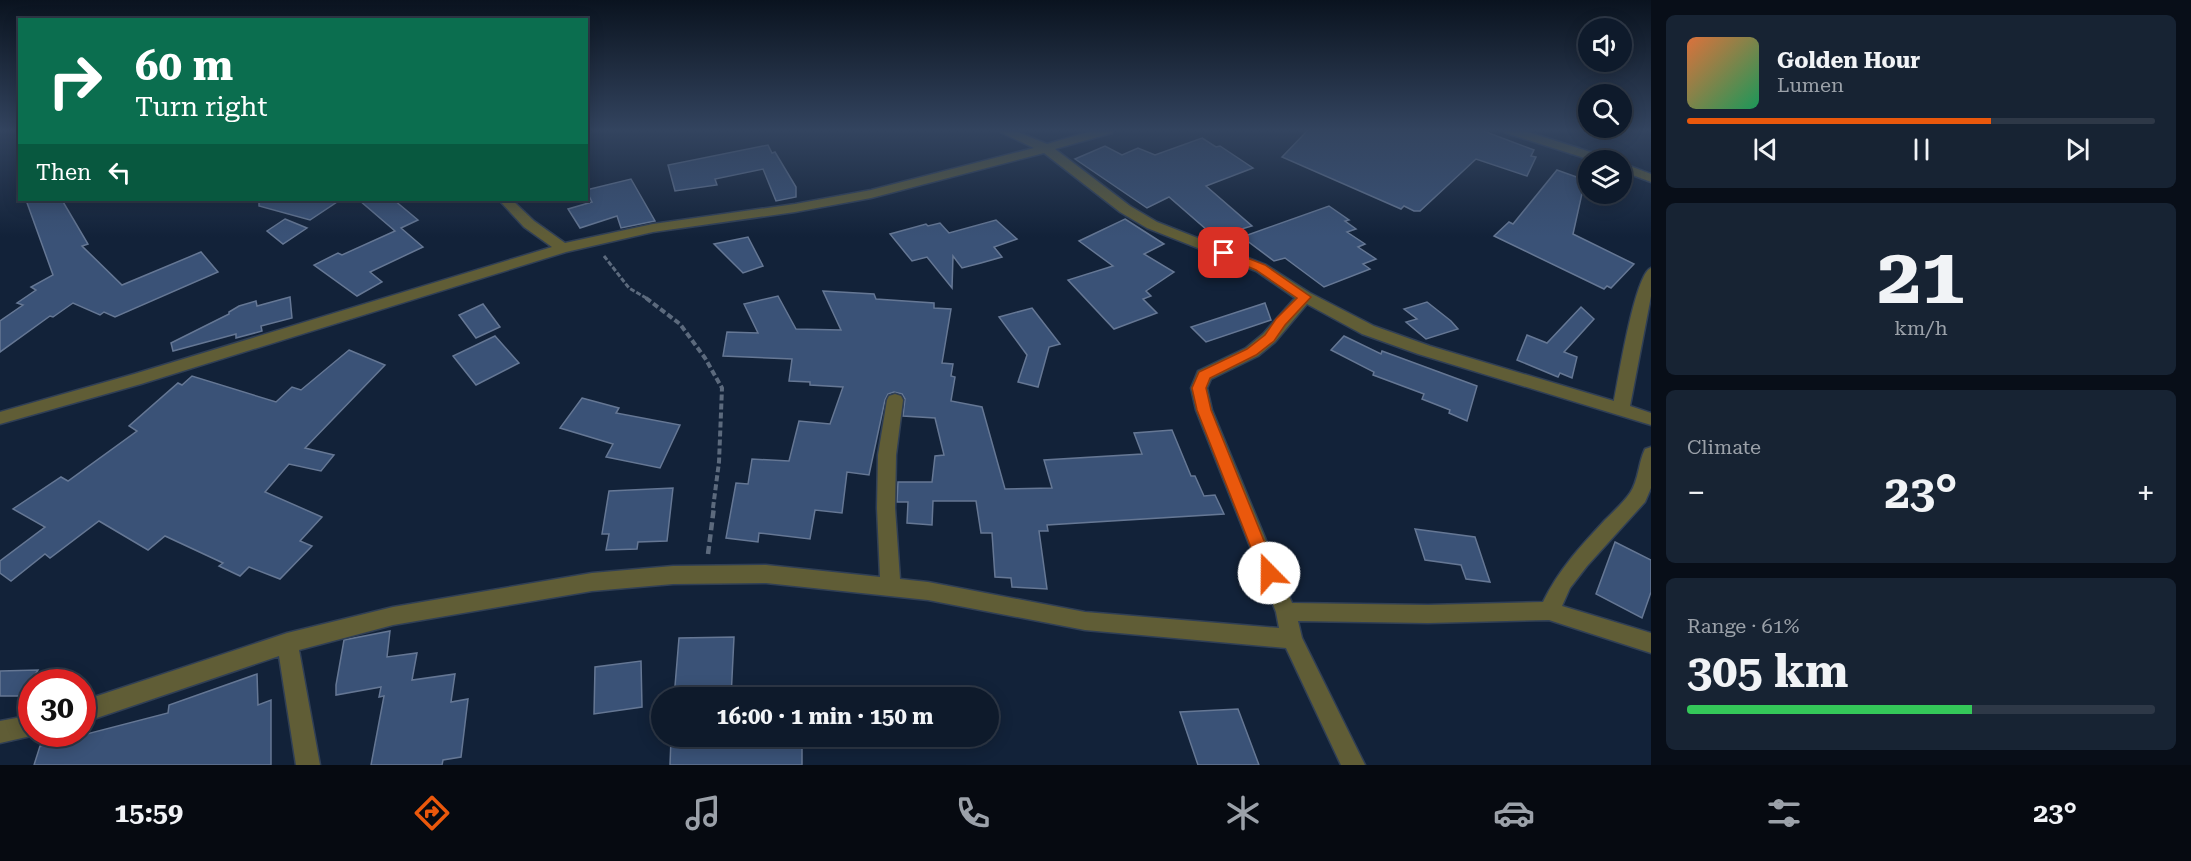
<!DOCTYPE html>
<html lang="en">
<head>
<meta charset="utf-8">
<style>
	body { margin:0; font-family:"Roboto Serif",serif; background:#172333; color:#f1f3f6; height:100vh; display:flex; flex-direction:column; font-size:22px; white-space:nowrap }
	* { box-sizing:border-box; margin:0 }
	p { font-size:20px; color:#9ba1a9 }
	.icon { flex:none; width:33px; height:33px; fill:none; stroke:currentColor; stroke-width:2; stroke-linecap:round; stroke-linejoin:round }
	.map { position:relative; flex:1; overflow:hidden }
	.drawer { display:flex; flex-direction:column; gap:15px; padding:15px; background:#080e18; width:540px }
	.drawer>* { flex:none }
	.guide { position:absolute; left:18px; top:18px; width:570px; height:183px; border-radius:0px; box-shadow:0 3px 15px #0003,0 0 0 2px #2e3847; background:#0b6e4f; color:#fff; overflow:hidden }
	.buttons { position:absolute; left:1578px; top:18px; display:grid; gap:12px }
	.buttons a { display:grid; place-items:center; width:54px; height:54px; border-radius:50%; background:#0e1a2b; box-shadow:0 3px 15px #0003,0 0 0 2px #2e3847; font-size:30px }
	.speed { position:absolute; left:18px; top:669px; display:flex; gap:12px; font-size:30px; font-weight:700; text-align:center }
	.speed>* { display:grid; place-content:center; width:78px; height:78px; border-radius:50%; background:#0e1a2b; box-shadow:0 3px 15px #0003,0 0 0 2px #2e3847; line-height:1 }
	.speed .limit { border:9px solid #d22; background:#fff; color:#111 }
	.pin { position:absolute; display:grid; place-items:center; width:51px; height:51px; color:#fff; margin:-26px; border-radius:12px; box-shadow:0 3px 9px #0006 }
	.me { position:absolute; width:66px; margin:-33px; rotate:338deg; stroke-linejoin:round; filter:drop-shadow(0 0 4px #0008) }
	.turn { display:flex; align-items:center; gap:21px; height:126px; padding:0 18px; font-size:27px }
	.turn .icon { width:78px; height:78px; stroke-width:2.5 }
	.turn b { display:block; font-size:42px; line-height:51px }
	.then { display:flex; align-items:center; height:57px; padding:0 18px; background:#0003; gap:12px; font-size:22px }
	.big { font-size:45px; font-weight:700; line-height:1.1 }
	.drawer .tile { flex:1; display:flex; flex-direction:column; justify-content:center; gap:9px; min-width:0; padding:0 21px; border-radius:9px; background:#172333 }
	.drawer .dial { align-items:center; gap:0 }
	.dial b { font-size:78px; line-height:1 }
	.song { display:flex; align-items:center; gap:18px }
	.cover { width:72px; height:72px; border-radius:9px; background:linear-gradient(135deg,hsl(20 70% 55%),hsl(150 70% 35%)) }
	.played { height:6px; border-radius:3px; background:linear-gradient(90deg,#ea580c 65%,#2e3847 65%) }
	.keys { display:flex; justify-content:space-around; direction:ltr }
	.heat { display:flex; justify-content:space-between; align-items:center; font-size:33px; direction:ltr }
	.charge { height:9px; border-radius:4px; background:linear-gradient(90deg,#34c759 61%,#2e3847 0) }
	.trip { position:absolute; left:651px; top:687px; width:348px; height:60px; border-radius:30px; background:#0e1a2b; box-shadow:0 3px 15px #0003,0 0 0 2px #2e3847; font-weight:700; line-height:60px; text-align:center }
	.menu { display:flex; height:96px; justify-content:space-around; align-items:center; background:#060a11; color:#9ba1a9 }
	.menu .icon { width:42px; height:42px }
	.menu .current { color:#ea580c }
	.menu b { font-size:27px; color:#f1f3f6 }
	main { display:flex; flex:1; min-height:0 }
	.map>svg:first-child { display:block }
	.building { fill:#3a5277; stroke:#657794; stroke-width:1.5 }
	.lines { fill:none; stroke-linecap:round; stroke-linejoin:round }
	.minor-casing { stroke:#303f55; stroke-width:3 }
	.path-far2 { stroke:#5c6a7d; stroke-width:3; stroke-dasharray:5 2; stroke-linecap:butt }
	.path-far1 { stroke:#5c6a7d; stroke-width:4; stroke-dasharray:6 3; stroke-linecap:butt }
	.path { stroke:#5c6a7d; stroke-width:4.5; stroke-dasharray:8 4; stroke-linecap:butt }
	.minor { fill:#605d36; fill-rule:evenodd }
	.route { fill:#ea580c; stroke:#983908; stroke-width:1.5 }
</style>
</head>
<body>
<main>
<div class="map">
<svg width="1651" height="765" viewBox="0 0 1651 765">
	<rect width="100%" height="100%" fill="#122239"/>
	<g class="building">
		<polygon points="1308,130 1481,130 1534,150 1531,156 1536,157 1527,176 1476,159 1420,211 1414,211 1404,206 1401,209 1282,157"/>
		<polygon points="1202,138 1216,147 1220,146 1253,168 1206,186 1252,226 1215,237 1169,197 1147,208 1075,159 1105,146 1122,155 1138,148 1155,155"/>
		<polygon points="768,145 772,153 775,152 796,187 796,197 776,201 763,169 715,179 717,185 675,191 668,165"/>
		<polygon points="1557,170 1585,180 1573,234 1634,264 1611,288 1607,286 1604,289 1494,236 1509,222 1513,224"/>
		<polygon points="631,179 655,221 621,228 617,216 580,228 568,209 592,202 586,190"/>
		<polygon points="26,200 62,200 88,244 82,246 122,285 201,252 218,272 115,317 104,312 100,315 73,303 53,317 50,316 0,352 0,321 23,305 17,303 36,290 31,287 53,275"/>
		<polygon points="259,200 340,200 310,220 259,206"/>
		<polygon points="359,200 394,200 418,220 401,228 423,247 370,272 382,282 357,296 314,265 338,253 342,255 395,231"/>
		<polygon points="1329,206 1349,220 1345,221 1356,229 1347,232 1365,244 1358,247 1376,259 1363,264 1370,269 1324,287 1285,258 1274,261 1242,237"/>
		<polygon points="285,219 307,228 283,244 267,231"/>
		<polygon points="1125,219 1164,244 1144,254 1174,272 1146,291 1151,296 1143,299 1157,313 1114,329 1068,280 1113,266 1079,241"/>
		<polygon points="996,220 1017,239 994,247 1002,257 981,263 962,268 953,256 952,288 927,257 912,261 890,234 926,224 928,226 940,223 949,233"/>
		<polygon points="748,237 763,266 743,273 714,244"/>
		<polygon points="823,291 874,294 876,299 934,303 934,308 951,309 942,363 953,364 951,376 955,377 951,401 982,407 1005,489 1052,488 1044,460 1142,454 1134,433 1172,430 1191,476 1195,476 1204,496 1215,495 1224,514 1047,525 1048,531 1039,531 1047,589 1012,587 1011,578 995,577 992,533 981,533 976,501 933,501 932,525 907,523 908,502 897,502 898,482 932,482 935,456 944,455 935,418 903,416 905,399 902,394 894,392 888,394 885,400 869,475 847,472 842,513 815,510 810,539 759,533 758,542 726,538 736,483 748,484 752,459 789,461 799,421 830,424 843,387 810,385 810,382 789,381 792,359 723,356 727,332 758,333 744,304 778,296 796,329 841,330"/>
		<polygon points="290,297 292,318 261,326 262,331 236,338 236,334 173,351 171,343 229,314 229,312 239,306 256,301 257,306"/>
		<polygon points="1427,302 1451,321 1458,329 1426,339 1406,322 1417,319 1404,309"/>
		<polygon points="1265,303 1271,320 1206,342 1191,327"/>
		<polygon points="483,304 500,327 476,338 459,315"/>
		<polygon points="1581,307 1594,319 1564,352 1577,357 1572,378 1560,373 1558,377 1517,360 1527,335 1547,343"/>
		<polygon points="1032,308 1060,344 1049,347 1038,387 1018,382 1027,355 999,317"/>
		<polygon points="495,336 519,363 476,385 453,356"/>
		<polygon points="1344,336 1381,354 1382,351 1477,386 1467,421 1449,413 1450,410 1422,399 1424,394 1373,375 1374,372 1331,350"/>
		<polygon points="349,350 385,365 305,448 334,455 321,471 289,464 265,492 322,517 300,541 312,546 280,579 249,567 240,576 219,566 223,563 165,536 148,550 99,521 50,558 45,554 11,581 0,573 0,561 45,527 13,509 61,477 68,481 137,431 129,426 178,383 182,385 192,376 276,402 292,387 301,390"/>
		<polygon points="582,398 619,408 616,413 680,425 660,468 606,457 613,444 560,428"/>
		<polygon points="673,488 667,541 638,542 637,549 606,550 609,534 602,534 609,491"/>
		<polygon points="1415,529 1475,537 1490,582 1466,579 1461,565 1425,560"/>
		<polygon points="1615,542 1651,560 1651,592 1642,618 1596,594"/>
		<polygon points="390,631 387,657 417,653 412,680 455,674 451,702 468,699 461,757 443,760 442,765 371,765 384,696 379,697 381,687 336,695 336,685 344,640"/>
		<polygon points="734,637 731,698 674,698 679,638"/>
		<polygon points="641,661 642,707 594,714 595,667"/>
		<polygon points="38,670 22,696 0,696 0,671"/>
		<polygon points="257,674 258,705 271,700 271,765 34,765 40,746 168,713 169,705"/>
		<polygon points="1238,709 1259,765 1198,765 1180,712"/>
		<polygon points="726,736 725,746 802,745 802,765 670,765 671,739"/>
	</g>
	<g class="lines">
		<defs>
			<g id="minor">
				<path d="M996 130H1013L1047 144 1095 130H1114L1112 133 1055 149 1130 206 1157 222 1266 265 1310 293 1374 326 1430 346 1614 401C1618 381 1635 273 1651 268V296L1630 406 1651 413V425L1418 354 1362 334 1307 304 1275 342 1258 356 1211 379 1207 388 1212 410 1292 603 1428 605 1543 602C1559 569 1580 547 1605 520 1613 512 1623 503 1630 493 1639 480 1638 463 1645 449L1651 447V488L1645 502 1587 566 1570 588 1562 606 1651 633V653L1549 620 1428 623 1298 621 1302 638 1365 765H1341L1286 648 1085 630 928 600 766 583 673 584 592 591 393 625 299 650 320 765H296L279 656 82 723V701L287 633 393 607 592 573 673 566 766 565 880 577 877 508 878 455 887 400 889 396 895 394 901 396 903 400 896 455 895 508 900 579 928 582 1085 612 1279 628 1276 612 1196 410 1191 388 1198 371 1246 348 1263 334 1295 298 1256 271 1147 228 1120 212 1044 153 871 198 795 212 653 232 566 252 141 384 0 424V412L134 374 552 247 524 227 499 200H512L534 221 565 243 653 224 795 204 871 190 1034 148Z"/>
				<polygon points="1504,130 1522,130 1606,157 1608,160 1591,160 1506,133"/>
				<polygon points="1622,163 1651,174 1651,182 1622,171"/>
				<polygon points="32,715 32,734 40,734 0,743 0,721"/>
			</g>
		</defs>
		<use href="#minor" class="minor-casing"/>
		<polyline class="path-far2" points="604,256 629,288 648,299"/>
		<polyline class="path-far1" points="646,298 680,324 705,358 722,388 719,462 713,508"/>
		<polyline class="path" points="708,554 714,507"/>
		<use href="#minor" class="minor"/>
	</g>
	<linearGradient id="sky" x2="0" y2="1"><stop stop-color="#0a131f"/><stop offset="0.55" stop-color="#33445f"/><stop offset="1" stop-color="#33445f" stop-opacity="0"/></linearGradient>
	<rect width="1651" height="237" fill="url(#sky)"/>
	<polygon class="route" points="1224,249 1265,265 1311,297 1285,325 1274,341 1256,355 1210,378 1206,388 1211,410 1277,573 1275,578 1269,580 1264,578 1261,573 1197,410 1192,388 1199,372 1247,349 1265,335 1276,319 1297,298 1256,270 1220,255 1219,253"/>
</svg>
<div class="buttons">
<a><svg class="icon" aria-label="sound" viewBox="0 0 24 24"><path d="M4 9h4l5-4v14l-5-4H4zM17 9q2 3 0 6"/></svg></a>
<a><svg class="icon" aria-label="search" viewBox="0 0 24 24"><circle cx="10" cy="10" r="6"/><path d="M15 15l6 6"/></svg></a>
<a><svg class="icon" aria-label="layers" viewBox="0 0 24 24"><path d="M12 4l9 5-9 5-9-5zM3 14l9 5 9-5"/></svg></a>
</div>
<div class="speed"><div class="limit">30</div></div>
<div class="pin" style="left:1224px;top:253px;background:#d93025"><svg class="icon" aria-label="arrive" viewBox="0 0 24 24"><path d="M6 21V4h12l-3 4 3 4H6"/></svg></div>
<svg class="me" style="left:1269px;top:573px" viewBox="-20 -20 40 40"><circle r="19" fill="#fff"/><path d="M0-13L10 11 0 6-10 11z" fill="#ea580c"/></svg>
<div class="trip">16:00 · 1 min · 150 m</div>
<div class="guide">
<div class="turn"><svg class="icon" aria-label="right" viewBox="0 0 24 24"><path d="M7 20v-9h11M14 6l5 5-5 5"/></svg><div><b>60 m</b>Turn right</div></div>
<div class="then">Then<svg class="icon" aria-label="left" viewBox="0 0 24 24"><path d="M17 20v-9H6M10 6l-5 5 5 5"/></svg></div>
</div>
</div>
<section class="drawer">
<div class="tile">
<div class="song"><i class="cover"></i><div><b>Golden Hour</b><p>Lumen</p></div></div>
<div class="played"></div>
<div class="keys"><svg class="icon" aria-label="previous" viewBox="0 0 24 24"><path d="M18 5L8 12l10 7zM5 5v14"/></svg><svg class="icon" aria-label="pause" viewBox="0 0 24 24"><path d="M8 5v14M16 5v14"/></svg><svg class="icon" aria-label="next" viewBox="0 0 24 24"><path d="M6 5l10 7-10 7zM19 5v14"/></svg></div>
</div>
<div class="tile dial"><b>21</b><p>km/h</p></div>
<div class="tile"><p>Climate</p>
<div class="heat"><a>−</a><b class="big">23°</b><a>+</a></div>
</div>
<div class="tile"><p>Range · 61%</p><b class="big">305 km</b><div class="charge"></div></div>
</section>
</main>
<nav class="menu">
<b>15:59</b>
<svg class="icon current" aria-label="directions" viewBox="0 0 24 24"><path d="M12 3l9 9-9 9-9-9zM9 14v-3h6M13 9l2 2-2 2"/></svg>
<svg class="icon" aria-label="music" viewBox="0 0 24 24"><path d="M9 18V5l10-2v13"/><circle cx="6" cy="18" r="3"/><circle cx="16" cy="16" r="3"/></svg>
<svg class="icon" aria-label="phone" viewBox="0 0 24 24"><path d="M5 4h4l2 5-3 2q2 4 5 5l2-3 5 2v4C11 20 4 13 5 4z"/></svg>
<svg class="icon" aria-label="climate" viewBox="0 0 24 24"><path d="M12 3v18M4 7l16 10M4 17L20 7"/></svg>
<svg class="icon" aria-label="car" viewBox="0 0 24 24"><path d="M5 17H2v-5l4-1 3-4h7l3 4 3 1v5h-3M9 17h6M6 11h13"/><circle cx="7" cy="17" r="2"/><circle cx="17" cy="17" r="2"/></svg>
<svg class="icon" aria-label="filters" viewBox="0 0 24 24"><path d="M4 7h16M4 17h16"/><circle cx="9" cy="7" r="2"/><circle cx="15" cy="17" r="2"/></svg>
<b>23°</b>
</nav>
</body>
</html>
